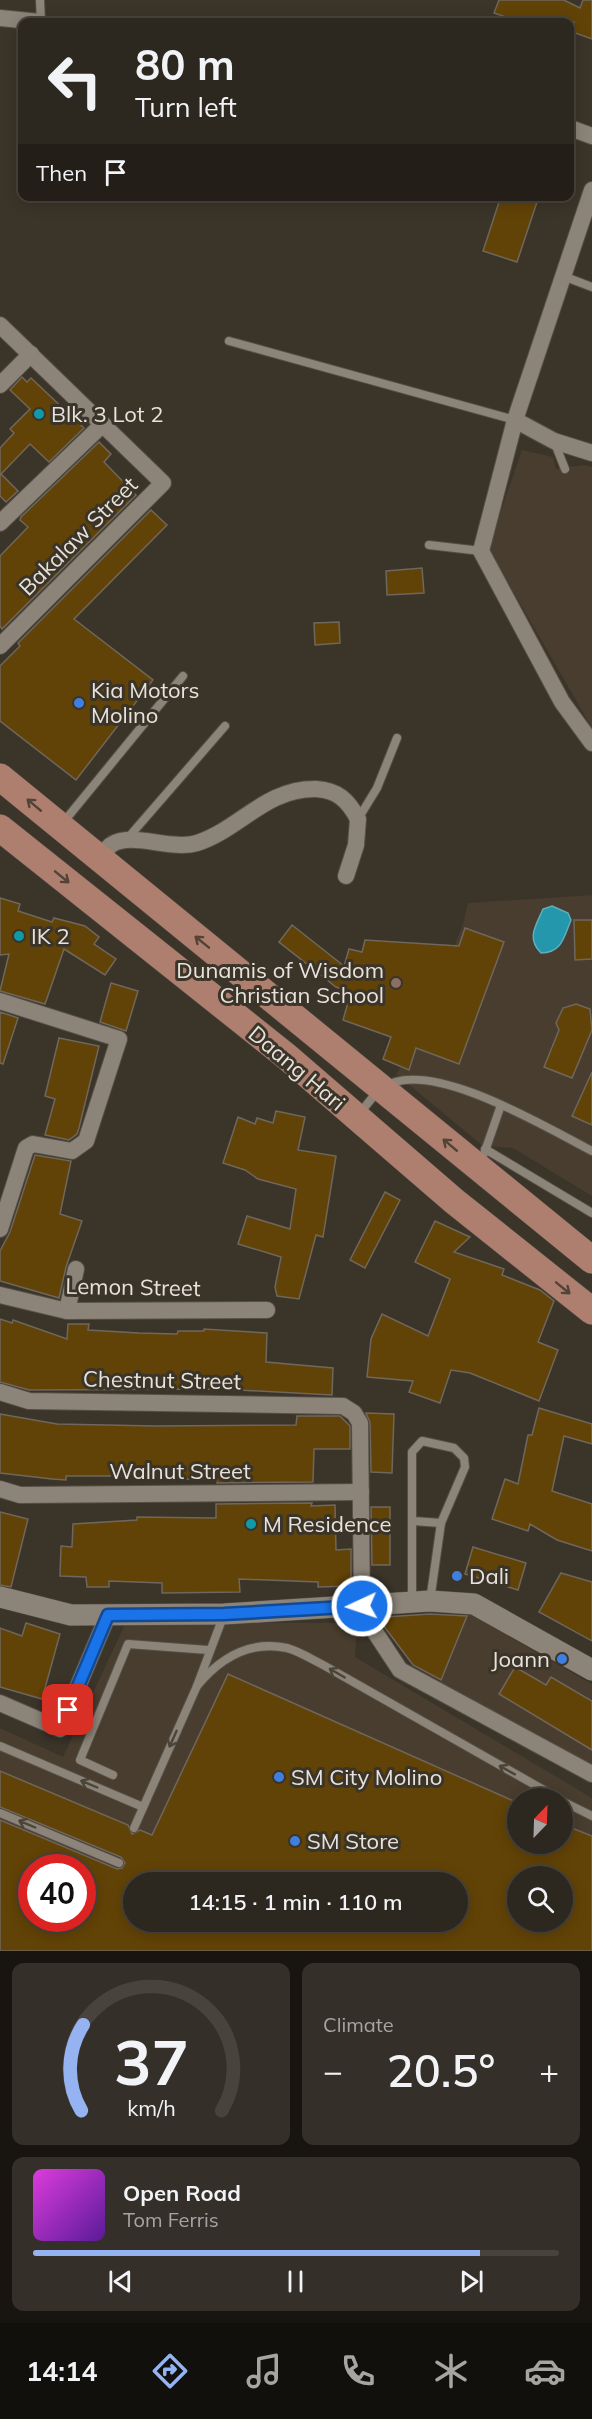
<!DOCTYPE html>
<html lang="en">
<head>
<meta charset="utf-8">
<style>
	body { margin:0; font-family:Mulish,sans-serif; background:#342f28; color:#f1f3f6; height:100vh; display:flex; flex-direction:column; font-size:22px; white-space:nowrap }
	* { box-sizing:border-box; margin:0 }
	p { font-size:20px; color:#a6a5a4 }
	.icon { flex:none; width:33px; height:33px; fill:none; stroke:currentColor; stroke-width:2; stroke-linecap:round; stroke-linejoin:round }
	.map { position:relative; height:1951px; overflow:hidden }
	.side { display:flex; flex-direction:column; gap:12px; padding:12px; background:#181511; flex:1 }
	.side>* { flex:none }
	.top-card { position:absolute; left:18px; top:18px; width:556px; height:183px; border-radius:12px; box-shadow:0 3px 15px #0003,0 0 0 2px #48443d; background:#2c271f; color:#f1f3f6; overflow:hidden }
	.needle { width:39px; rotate:23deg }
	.buttons { position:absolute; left:507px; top:1788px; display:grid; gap:12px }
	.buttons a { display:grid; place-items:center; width:66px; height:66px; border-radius:50%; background:#2c271f; box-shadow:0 3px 15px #0003,0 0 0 2px #48443d; font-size:30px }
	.speed { position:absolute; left:18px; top:1854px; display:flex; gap:12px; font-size:30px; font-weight:700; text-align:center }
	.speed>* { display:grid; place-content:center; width:78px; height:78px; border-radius:50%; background:#2c271f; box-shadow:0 3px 15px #0003,0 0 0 2px #48443d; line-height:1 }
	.speed .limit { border:9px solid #d22; background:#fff; color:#111 }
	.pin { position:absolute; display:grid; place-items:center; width:51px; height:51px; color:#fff; margin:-26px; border-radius:12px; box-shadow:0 3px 9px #0006 }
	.me { position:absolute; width:66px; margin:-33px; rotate:267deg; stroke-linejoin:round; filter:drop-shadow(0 0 4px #0008) }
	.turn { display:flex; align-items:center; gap:21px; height:126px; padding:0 18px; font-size:27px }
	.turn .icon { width:78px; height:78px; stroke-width:2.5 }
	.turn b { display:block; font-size:42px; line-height:51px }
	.then { display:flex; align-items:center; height:57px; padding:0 18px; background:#0003; gap:12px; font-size:22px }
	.big { font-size:45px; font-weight:600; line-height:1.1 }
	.side .widget { flex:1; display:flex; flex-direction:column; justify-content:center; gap:9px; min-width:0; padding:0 21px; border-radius:12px; background:#342f28 }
	.side .dial { align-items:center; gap:0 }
	.dial svg { height:156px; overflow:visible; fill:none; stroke:#48443d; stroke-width:7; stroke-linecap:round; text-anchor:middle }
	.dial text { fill:#f1f3f6; stroke:none }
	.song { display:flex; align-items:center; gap:18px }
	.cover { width:72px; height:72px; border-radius:9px; background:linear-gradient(135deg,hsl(300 70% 55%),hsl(270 70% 35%)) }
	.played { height:6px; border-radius:3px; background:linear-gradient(90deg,#95b2f1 85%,#48443d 85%) }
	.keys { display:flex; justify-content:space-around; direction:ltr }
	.heat { display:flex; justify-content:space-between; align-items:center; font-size:33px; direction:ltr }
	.side .tiles { flex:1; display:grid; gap:12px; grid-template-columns:1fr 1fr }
	.widget:last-child { grid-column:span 2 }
	.trip { position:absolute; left:123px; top:1872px; width:345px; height:60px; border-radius:30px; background:#2c271f; box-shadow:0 3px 15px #0003,0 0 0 2px #48443d; font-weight:600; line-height:60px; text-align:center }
	.dock { display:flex; height:96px; justify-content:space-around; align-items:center; background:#12100c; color:#a6a5a4 }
	.dock .icon { width:42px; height:42px }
	.dock .current { color:#95b2f1 }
	.dock b { font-size:27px; color:#f1f3f6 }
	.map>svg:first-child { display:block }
	.built { fill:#483d2e; fill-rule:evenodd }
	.water { fill:#2497ad; stroke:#5eaebb; stroke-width:1.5 }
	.building { fill:#624307; stroke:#6f675c; stroke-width:1.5; fill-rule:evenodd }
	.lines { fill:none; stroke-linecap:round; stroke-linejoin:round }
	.service-casing { stroke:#554f47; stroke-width:10 }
	.minor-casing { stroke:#554f47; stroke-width:18 }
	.tertiary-casing { stroke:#554f47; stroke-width:22 }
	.primary-casing { stroke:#554f47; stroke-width:28 }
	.service { stroke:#8c8478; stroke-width:8 }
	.minor { stroke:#8c8478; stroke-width:16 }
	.tertiary { stroke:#8c8478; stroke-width:21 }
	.primary { stroke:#ae7e6f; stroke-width:27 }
	.oneway { stroke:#524337 }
	.oneway2 { stroke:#4b4439 }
	.route-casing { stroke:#114b97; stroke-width:15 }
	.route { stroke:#1a73e8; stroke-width:10 }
	.culture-dot { fill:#0f9aa8; stroke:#3b3429; stroke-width:2 }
	.shop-dot { fill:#3f7fe0; stroke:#3b3429; stroke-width:2 }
	.education-dot { fill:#8d6e63; stroke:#3b3429; stroke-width:2 }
	.labels { text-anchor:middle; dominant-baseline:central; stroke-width:6; stroke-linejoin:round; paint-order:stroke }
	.poi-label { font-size:22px; fill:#e7e2dc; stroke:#3b3429; text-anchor:start }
	.street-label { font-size:22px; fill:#e7e2dc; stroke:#3b3429 }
</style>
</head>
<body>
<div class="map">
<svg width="592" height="1951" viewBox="0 0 592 1951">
	<rect width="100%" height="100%" fill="#3b3429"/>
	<g class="built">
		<polygon points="522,450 553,457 556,469 584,465 592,467 592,728 488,548"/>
		<polygon points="592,895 592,1196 513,1148 483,1146 396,1074 412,1052 463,924 468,903"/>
		<polygon points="468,1613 592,1684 592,1765 440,1682"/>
		<path d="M126 1622 357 1623 355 1657 592 1798V1951H0V1728L63 1757ZM518 1798H562V1844H518ZM32 1868H82V1918H32ZM518 1876H562V1922H518ZM134 1882H458V1922H134Z"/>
	</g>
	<path class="water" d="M552 906 568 913 571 920C564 937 562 953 541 953 526 938 536 926 543 909Z"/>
	<g class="building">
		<polygon points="499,0 564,0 580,8 583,0 592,0 592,39 570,31 574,22 520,22 494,13"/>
		<polygon points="501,196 539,196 517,262 483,251"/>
		<polygon points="22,377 27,382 31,378 84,428 49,462 30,444 1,474 18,491 6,502 0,496 0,448 14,433 10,429 30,409 10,390"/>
		<polygon points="99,442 111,454 104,462 136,495 2,629 0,626 0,556 28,527 20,520 21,517"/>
		<polygon points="151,510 167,525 74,619 153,680 76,780 0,721 0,666 20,646 18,643"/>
		<polygon points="422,568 424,593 387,595 386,571"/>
		<polygon points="339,622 340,643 315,645 314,623"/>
		<polygon points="0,898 20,904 18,911 52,922 54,918 85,926 99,937 94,944 116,959 105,975 64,949 45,1004 0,991 9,954 0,955"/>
		<polygon points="574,920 592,920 592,959 575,960"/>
		<polygon points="292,925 344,966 349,949 362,952 365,940 459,946 465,928 504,942 459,1064 416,1048 409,1070 383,1059 391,1037 343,1020 351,992 336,987 279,942"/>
		<polygon points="111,983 138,991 126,1031 100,1022"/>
		<polygon points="576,1004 590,1009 592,1030 572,1078 544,1067 559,1030 556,1023 563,1008"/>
		<polygon points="0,1012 18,1018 3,1064 0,1063"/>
		<polygon points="59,1038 99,1046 79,1128 77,1134 69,1140 45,1135 55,1099 45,1096"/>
		<polygon points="592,1072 592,1125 572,1116"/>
		<polygon points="276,1111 305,1117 298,1150 336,1156 323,1237 316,1235 299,1299 277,1296 275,1287 281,1257 238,1244 247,1216 290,1229 296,1189 258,1179 245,1170 223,1163 238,1117 255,1124 257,1118 273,1123"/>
		<polygon points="35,1155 71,1161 60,1214 82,1221 66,1267 59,1298 0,1281 0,1251 10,1232"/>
		<polygon points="385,1192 400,1200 365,1268 350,1260"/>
		<polygon points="435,1221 470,1237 454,1252 504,1269 502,1275 540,1290 554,1301 538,1342 558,1350 539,1401 470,1373 451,1370 440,1403 409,1392 413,1381 367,1377 371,1339 382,1314 428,1336 450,1279 415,1262"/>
		<polygon points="0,1319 12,1323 13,1320 67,1339 68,1324 89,1324 88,1330 139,1333 177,1334 178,1331 204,1331 204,1329 267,1333 266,1362 333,1368 332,1395 221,1389 29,1390 0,1382"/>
		<polygon points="539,1408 592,1424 592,1444 564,1436 552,1491 592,1504 592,1551 557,1540 530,1524 528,1531 492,1519 505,1479 518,1484 528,1435 532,1435"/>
		<polygon points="366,1413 394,1414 392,1473 371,1472 370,1423"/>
		<polygon points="0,1414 57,1424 156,1426 296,1425 297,1416 340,1416 350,1426 350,1449 314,1449 313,1482 217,1483 217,1479 183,1479 183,1477 115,1476 66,1476 66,1480 52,1479 0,1473"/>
		<polygon points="312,1503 311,1506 335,1505 336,1550 351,1549 351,1586 318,1587 318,1582 239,1579 240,1592 162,1593 162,1583 109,1581 109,1587 87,1587 86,1577 60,1576 61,1546 72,1547 73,1524 137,1520 137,1517 216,1518 216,1504"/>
		<polygon points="371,1507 390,1507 390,1565 372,1565"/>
		<polygon points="0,1512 28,1519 11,1587 0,1585"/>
		<polygon points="473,1547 526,1563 518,1590 465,1574"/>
		<polygon points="561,1573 592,1582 592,1641 539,1612"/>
		<polygon points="430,1614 467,1616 441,1680 413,1665 383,1625 385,1617"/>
		<polygon points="26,1623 60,1634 42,1699 0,1687 0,1628 22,1636"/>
		<polygon points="515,1667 546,1685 551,1677 592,1701 592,1750 499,1694"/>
		<path d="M228 1674 518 1803V1844H562V1824L592 1836V1951H0V1820L117 1869 122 1868 125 1863 121 1857 0 1807V1771L128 1825 132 1834 140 1830 152 1835ZM32 1868H82V1918H32ZM518 1876H562V1922H518ZM134 1882H458V1922H134Z"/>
	</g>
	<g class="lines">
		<defs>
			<g id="service">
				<polyline points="40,0 41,22"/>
				<polyline points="563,276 592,287"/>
				<polyline points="229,341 515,420"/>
				<polyline points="554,441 565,469"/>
				<polyline points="429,545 481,551"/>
				<polyline points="358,819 377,788 397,738"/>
				<polyline points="62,824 183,676"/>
				<polyline points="127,839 225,726"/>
				<path d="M358 1115C366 1107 373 1094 383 1088 427 1055 549 1129 592 1151"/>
				<polyline points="485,1149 592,1213"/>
				<polyline points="484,1154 501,1105"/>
				<polyline points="413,1521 441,1523"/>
				<polyline points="412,1603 412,1452 422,1441 454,1448 464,1458 465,1467 441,1523 430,1601"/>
				<path d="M197 1686C220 1658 249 1640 287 1648 299 1651 313 1660 325 1666L558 1798"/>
				<polyline points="0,1746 143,1807"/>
				<polyline points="113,1775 80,1760 128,1644 208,1650"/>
				<polyline points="562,1801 592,1816"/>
				<polyline points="0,1813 119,1863"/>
				<polyline points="134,1828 197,1686 223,1617"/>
			</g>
			<g id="minor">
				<polyline points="0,18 40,22"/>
				<polyline points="570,128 592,136"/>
				<polyline points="592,190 515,420 481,551 562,702 592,743"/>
				<polyline points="0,325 163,483 0,646"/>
				<polyline points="0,385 31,354"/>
				<polyline points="515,420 554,441 592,453"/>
				<polyline points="0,523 103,424"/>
				<path d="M99 859C103 855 107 848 111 845 131 831 171 851 197 843 240 829 266 788 316 789 337 790 348 800 358 819L356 845 346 876"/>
				<polyline points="0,1001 119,1039 86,1141 72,1151 33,1144 26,1148 0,1229"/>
				<polyline points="0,1295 67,1311 267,1310"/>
				<polyline points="67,1311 76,1269"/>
				<polyline points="0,1392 29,1401 343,1406 354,1413 360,1423 362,1606"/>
				<polyline points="0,1489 20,1495 361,1492"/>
				<polyline points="370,1607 371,1626 400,1670 592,1774"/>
				<polyline points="0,1703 60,1729 108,1615"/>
			</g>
			<polyline id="tertiary" points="0,1597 71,1615 224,1614 430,1601 474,1604 592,1670"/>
			<g id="primary">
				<polyline points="0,777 592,1260"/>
				<polyline points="0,828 286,1056 454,1201 592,1311"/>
			</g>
		</defs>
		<use href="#service" class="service-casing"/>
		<use href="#minor" class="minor-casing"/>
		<use href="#tertiary" class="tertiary-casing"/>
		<use href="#primary" class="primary-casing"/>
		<use href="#service" class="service"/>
		<use href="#minor" class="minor"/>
		<use href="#tertiary" class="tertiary"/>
		<use href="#primary" class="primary"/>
	</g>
	<defs><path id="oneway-shaft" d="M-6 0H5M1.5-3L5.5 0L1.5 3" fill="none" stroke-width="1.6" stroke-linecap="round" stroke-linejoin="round" transform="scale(1.5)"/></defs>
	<g class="oneway">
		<use href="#oneway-shaft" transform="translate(34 805) rotate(-140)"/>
		<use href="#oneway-shaft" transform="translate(62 877) rotate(39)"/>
		<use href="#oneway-shaft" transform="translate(202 942) rotate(-141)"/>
		<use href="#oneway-shaft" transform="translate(450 1145) rotate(-140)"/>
		<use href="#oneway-shaft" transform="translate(563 1288) rotate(39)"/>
	</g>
	<g class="oneway2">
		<use href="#oneway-shaft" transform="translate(337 1673) rotate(-150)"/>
		<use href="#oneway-shaft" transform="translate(173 1739) rotate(114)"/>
		<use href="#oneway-shaft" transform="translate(507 1770) rotate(-151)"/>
		<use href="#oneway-shaft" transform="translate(89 1784) rotate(-157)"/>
		<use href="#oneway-shaft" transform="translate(27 1824) rotate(-157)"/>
	</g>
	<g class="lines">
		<defs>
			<polyline id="route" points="68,1710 108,1615 224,1614 362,1606"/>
		</defs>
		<use href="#route" class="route-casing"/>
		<use href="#route" class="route"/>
	</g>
	<g class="culture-dot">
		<circle cx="39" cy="414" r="6"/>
		<circle cx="19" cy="936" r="6"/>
		<circle cx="251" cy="1524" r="6"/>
	</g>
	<g class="shop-dot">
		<circle cx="79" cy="703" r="6"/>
		<circle cx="457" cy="1576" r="6"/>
		<circle cx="562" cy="1659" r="6"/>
		<circle cx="279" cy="1777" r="6"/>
		<circle cx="295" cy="1841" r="6"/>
	</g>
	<circle class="education-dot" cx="396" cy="983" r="6"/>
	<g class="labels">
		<g class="poi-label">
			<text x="51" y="414">Blk. 3 Lot 2</text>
			<text x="91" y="690">Kia Motors<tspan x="91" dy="25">Molino</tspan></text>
			<text x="31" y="936">IK 2</text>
			<text x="384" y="970" text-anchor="end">Dunamis of Wisdom<tspan x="384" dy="25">Christian School</tspan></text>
			<text x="263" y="1524">M Residence</text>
			<text x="469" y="1576">Dali</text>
			<text x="550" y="1659" text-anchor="end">Joann</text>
			<text x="291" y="1777">SM City Molino</text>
			<text x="307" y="1841">SM Store</text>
		</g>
		<g class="street-label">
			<text transform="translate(78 536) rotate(-45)">Bakalaw Street</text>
			<text transform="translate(297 1068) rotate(40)">Daang Hari</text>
			<text transform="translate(133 1287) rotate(1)">Lemon Street</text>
			<text transform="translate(162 1380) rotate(1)">Chestnut Street</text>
			<text x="180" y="1471">Walnut Street</text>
		</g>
	</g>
</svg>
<div class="buttons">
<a><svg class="needle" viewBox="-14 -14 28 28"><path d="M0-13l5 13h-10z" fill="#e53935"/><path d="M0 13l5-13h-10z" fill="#a6a5a4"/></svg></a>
<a><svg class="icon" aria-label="search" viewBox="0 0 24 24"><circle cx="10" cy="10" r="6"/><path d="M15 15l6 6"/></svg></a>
</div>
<div class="speed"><div class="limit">40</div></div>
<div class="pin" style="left:68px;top:1710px;background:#d93025"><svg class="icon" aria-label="arrive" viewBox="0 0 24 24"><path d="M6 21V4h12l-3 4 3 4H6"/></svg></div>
<svg class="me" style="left:362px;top:1606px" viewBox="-20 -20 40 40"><circle r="17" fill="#1a73e8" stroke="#fff" stroke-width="3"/><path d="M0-11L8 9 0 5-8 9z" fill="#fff"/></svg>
<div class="trip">14:15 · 1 min · 110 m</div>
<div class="top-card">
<div class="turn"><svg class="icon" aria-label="left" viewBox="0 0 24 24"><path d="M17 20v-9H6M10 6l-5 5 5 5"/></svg><div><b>80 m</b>Turn left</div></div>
<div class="then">Then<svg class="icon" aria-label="arrive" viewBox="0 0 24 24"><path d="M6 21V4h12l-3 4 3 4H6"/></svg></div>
</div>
</div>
<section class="side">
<div class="tiles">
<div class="widget dial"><svg viewBox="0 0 100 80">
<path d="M14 69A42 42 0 1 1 86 69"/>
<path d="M14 69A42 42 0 0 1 15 25" stroke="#95b2f1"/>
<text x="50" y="56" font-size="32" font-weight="700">37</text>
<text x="50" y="72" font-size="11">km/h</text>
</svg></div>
<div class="widget"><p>Climate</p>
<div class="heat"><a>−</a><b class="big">20.5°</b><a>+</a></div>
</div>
<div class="widget">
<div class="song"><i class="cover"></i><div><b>Open Road</b><p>Tom Ferris</p></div></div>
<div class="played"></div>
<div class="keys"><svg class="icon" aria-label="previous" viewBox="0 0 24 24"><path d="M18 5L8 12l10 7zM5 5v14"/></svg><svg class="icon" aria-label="pause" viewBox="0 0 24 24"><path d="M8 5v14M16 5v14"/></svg><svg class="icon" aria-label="next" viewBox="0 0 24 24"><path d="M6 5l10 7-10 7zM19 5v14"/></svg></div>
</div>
</div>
</section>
<nav class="dock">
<b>14:14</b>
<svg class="icon current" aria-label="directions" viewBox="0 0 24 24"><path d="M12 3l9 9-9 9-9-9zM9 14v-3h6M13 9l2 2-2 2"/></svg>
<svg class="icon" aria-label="music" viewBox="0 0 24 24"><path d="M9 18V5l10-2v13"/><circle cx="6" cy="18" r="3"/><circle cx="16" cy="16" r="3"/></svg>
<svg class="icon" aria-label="phone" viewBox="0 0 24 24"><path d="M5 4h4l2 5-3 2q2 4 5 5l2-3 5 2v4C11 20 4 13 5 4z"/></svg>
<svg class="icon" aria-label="climate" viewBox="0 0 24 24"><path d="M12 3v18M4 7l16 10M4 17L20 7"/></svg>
<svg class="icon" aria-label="car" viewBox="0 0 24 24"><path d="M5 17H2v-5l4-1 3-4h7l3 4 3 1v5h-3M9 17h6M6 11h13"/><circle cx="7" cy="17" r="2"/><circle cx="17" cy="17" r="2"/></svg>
</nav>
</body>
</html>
